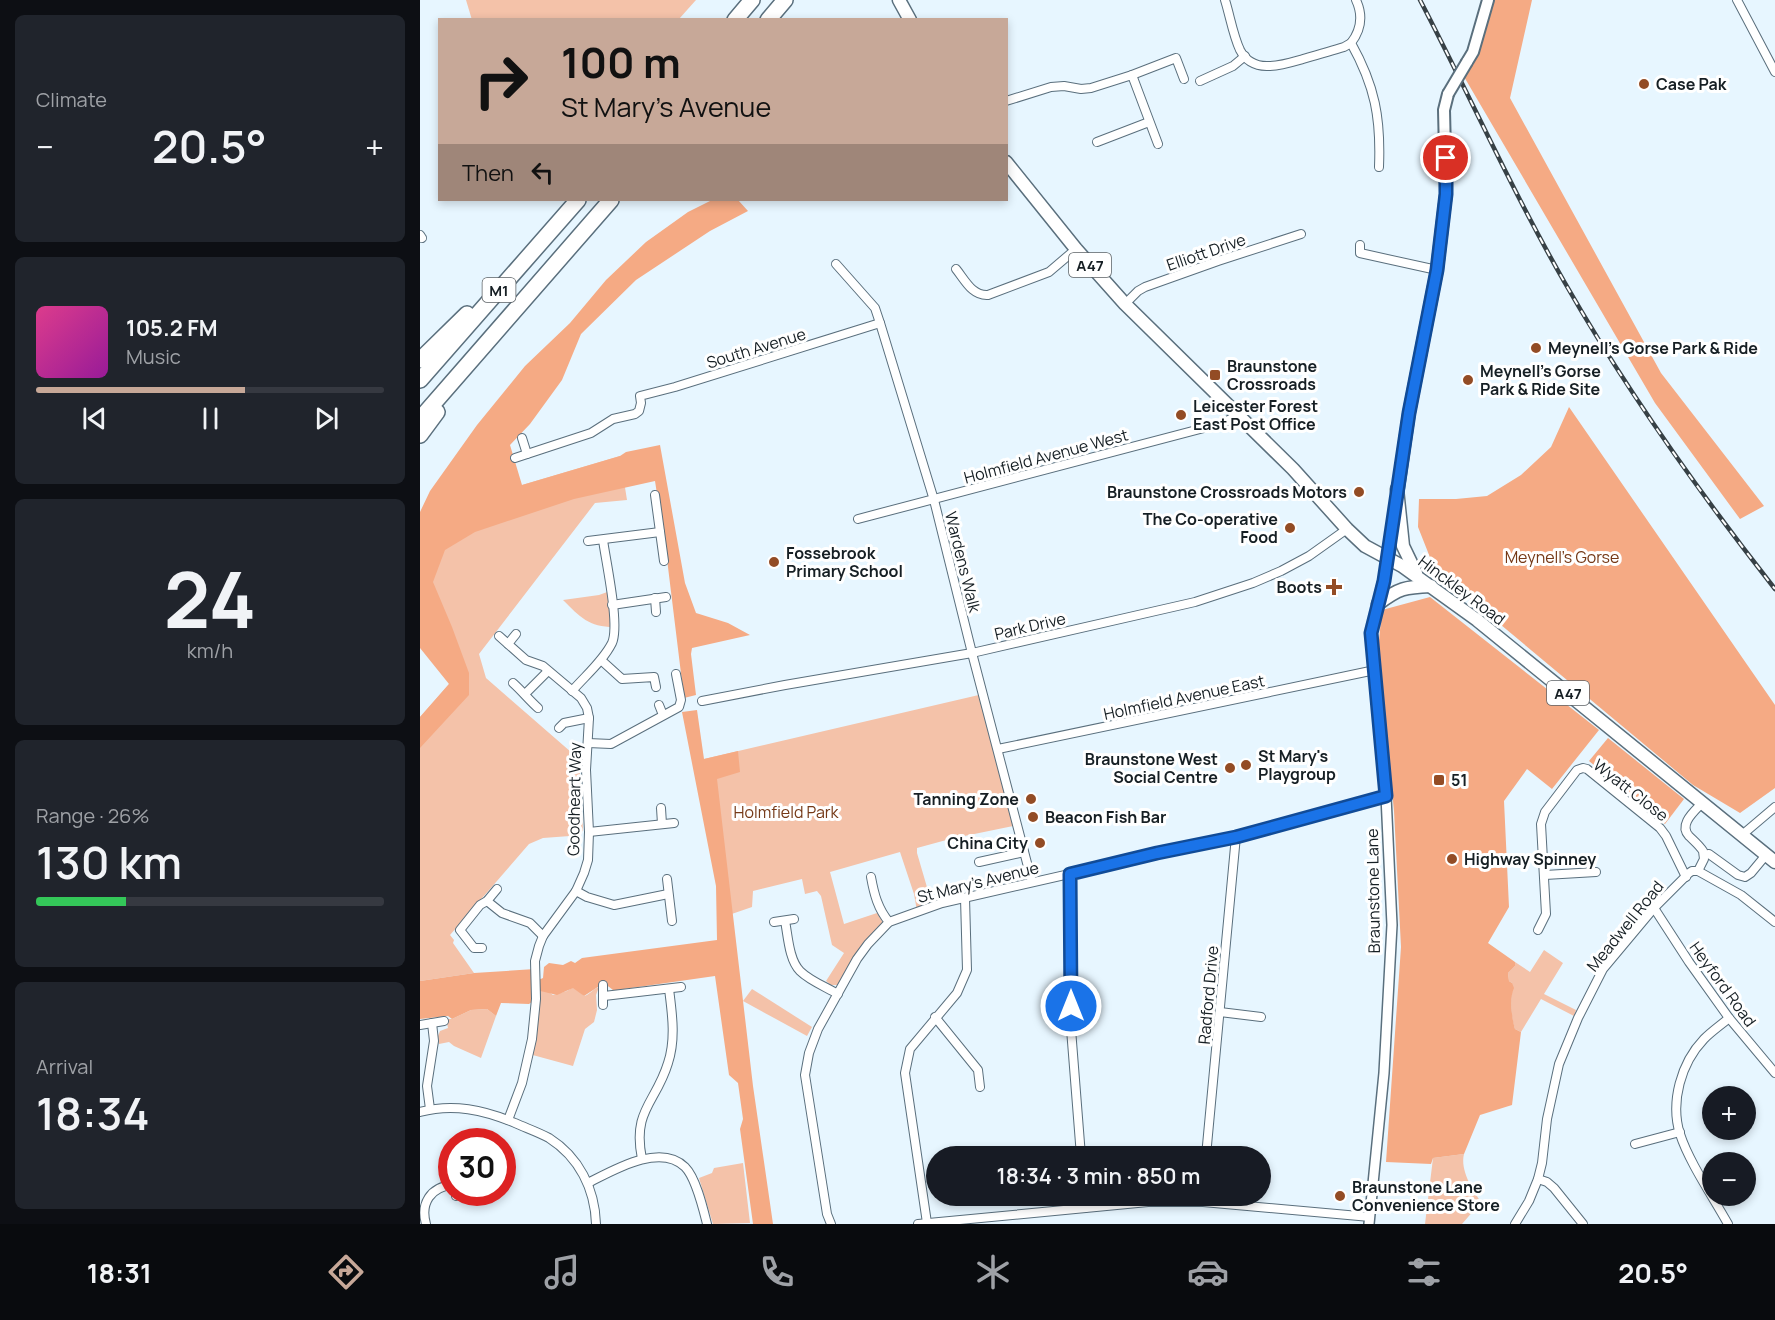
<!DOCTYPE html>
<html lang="en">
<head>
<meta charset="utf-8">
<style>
	body { margin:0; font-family:Manrope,sans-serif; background:#20242c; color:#f1f3f6; height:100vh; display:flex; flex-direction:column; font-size:22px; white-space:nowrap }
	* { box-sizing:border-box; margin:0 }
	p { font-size:20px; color:#9ea1a6 }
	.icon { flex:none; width:33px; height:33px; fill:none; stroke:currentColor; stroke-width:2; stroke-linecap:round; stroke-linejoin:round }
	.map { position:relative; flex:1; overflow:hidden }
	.side { display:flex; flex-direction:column; gap:15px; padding:15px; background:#0d0f14; width:420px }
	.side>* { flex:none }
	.hud { position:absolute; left:18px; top:18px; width:570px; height:183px; border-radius:0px; box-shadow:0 3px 9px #0003; background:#c7a898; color:#111; overflow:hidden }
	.fabs { position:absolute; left:1282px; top:1086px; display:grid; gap:12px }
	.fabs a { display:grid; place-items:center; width:54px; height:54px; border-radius:50%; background:#171b24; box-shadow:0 3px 9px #0003; font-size:30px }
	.speed { position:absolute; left:18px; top:1128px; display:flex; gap:12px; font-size:30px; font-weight:700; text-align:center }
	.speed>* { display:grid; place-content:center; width:78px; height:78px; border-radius:50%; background:#171b24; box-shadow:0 3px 9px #0003; line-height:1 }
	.speed .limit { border:9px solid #d22; background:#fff; color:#111 }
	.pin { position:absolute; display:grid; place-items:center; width:51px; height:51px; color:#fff; margin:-26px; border:3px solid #fff; border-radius:50%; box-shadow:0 2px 6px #0007 }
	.me { position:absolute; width:66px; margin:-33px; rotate:0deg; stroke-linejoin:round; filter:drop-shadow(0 0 4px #0008) }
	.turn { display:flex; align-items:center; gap:21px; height:126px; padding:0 24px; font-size:27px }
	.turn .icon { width:78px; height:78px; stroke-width:2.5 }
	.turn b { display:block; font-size:42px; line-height:51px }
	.then { display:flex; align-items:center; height:57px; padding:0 24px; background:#0003; gap:12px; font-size:22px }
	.big { font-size:45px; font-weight:600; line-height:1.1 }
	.side .widget { flex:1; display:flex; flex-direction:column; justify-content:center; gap:9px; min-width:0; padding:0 21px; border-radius:9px; background:#20242c }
	.side .dial { align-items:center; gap:0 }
	.dial b { font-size:78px; line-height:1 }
	.song { display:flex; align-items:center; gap:18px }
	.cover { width:72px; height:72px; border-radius:9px; background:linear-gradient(135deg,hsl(330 70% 55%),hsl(300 70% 35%)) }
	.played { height:6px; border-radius:3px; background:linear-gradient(90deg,#c7a898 60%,#363941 60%) }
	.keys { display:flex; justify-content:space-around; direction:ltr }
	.heat { display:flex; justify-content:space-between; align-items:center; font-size:33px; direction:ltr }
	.charge { height:9px; border-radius:4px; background:linear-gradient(90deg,#34c759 26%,#363941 0) }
	.trip { position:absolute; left:506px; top:1146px; width:345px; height:60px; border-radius:30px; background:#171b24; box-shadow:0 3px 9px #0003; font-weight:600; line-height:60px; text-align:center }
	.menu { display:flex; height:96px; justify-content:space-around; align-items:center; background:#090b0e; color:#9ea1a6 }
	.menu .icon { width:42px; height:42px }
	.menu .current { color:#c7a898 }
	.menu b { font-size:27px; color:#f1f3f6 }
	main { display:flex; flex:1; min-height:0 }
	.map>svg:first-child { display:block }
	.green { fill:#f4c2a9 }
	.forest { fill:#f5aa84 }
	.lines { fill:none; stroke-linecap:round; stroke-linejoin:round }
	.minor-casing { stroke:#5a6f7d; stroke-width:10 }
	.tertiary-casing { stroke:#5a6f7d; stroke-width:12 }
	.secondary-casing { stroke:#5a6f7d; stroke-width:14 }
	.primary-casing { stroke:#5a6f7d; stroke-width:15 }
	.motorway-casing { stroke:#5a6f7d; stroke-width:18 }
	.minor { stroke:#fff; stroke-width:8 }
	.tertiary { stroke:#fff; stroke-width:9 }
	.secondary { stroke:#fff; stroke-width:10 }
	.primary { stroke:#fff; stroke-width:12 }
	.motorway { stroke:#fff; stroke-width:15 }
	.rail-casing { stroke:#374146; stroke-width:4.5 }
	.rail { stroke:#fff; stroke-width:2; stroke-dasharray:7; stroke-linecap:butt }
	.secondary-bridge-casing { stroke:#5a6f7d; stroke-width:14; stroke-linecap:butt }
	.secondary-bridge { stroke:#fff; stroke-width:10 }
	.route-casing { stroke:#114b97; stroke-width:15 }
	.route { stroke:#1a73e8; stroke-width:10 }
	.poi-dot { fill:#934c25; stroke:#fff; stroke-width:2 }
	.labels { text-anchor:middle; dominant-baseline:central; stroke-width:6; stroke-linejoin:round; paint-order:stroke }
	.shield { fill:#fff; stroke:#5c6266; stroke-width:1.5 }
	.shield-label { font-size:15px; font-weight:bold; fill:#161f24 }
	.poi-label { font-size:16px; font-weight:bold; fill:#161f24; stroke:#fff; text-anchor:start }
	.street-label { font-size:16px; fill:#161f24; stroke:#fff }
	.park-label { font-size:16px; fill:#753917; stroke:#fff }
</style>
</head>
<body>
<main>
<section class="side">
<div class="widget"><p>Climate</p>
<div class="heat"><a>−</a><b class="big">20.5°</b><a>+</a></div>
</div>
<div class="widget">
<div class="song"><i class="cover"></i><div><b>105.2 FM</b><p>Music</p></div></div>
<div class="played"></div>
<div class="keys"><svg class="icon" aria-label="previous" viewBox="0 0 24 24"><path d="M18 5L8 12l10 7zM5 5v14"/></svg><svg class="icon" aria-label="pause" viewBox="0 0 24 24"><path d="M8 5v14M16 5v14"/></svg><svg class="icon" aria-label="next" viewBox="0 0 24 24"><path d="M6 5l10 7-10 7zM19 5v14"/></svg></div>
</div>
<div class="widget dial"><b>24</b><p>km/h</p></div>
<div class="widget"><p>Range · 26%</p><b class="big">130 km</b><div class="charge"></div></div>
<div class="widget"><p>Arrival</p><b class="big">18:34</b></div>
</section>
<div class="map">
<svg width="1355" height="1224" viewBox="0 0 1355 1224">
	<rect width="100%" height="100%" fill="#e7f6ff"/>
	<g class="green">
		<polygon points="46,0 276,0 259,19 52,20"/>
		<polygon points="200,456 207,500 175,503 59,654 66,678 159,759 163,831 150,836 123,838 109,844 30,935 34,940 33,943 54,973 0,981 0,717 29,684 0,555 102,485"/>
		<path d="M190 591 194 627C169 627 160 617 143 600L179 595Z"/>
		<polygon points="563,694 598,825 530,839 497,848 497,853 509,894 522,903 497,911 494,894 480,852 410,872 424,924 457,913 465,926 436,961 432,959 418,985 411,985 406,981 424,953 412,945 401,896 397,891 385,894 382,879 333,891 332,907 303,917 284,759"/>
		<path d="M1124 950 1143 963 1124 994 1156 1010 1154 1016 1121 999 1101 1032 1095 1029C1090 1015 1091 998 1092 983L1089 981 1088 973 1095 966V962L1110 972Z"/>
		<path d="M153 987 156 988 164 996C169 995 173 989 179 987L176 995 177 1010 174 1022 165 1029 153 1066 109 1054 116 990 129 992 133 995 147 991Z"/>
		<polygon points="332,989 392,1027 387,1036 323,1001"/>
		<polygon points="67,1009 76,1016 61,1058 34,1046 29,1042 19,1044 18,1036 20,1031 28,1028 26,1019 32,1019 51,1010"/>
		<path d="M1044 1154C1040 1170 1052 1189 1061 1202L1042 1224H1005L1013 1158Z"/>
		<polygon points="323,1163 330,1223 293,1224 279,1178 292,1173 294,1168"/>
	</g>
	<g class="forest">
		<polygon points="1068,0 1112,0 1090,98 1241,373 1344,506 1320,519 1235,403 1043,75"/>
		<polygon points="292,200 318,200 328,211 290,231 216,280 161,334 142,380 110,424 90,445 102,485 200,456 206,452 240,445 265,583 276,613 308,623 330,635 272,648 271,654 276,695 264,698 247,559 235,481 154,499 55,532 25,550 13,582 32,627 49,673 49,695 0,748 0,717 29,684 0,648 0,512 10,491 57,425 105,366 150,323 186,280 226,242 268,212"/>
		<polygon points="1149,407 1355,705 1355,788 1320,813 1273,785 1015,570 998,527 999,499 1036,499 1067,496 1101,475 1131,447"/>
		<path d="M1010 597 1179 730 1132 789 1107 769 1084 801 1089 907 1068 943 1095 962V966L1088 973 1089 981 1092 983 1094 988C1089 998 1092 1019 1095 1029L1101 1032 1092 1105 1060 1115 1044 1154 1013 1158 1011 1164 966 1162 981 947 974 811 958 650 962 610Z"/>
		<polygon points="277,710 284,759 318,751 320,772 297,779 333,1086 353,1224 333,1224 320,1129 323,1119 318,1083 309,1075 295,976 197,990 193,990 184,983 164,996 153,988 137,995 116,990 116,999 109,1004 81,1003 76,1016 67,1009 51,1010 32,1019 28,1016 0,1019 0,981 54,973 115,969 116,981 123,978 124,967 129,963 143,965 151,961 155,963 162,958 297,940 296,886 262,712"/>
		<polygon points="1188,738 1264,799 1245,824 1169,761"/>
	</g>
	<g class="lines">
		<defs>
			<g id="minor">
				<path d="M805 0C810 16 813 35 820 50 833 75 862 65 883 59 897 55 911 51 924 47L931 43"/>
				<path d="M936 0C943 15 941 30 931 43 955 86 961 118 959 167"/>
				<polyline points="1317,0 1355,72"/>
				<polyline points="712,75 756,58 764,79"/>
				<polyline points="780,81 813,66 825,56"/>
				<polyline points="586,101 631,87 644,86 661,89 671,88 712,75 738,144"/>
				<polyline points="677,142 729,122"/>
				<polyline points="0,235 2,238"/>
				<polyline points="940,245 940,253 1017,270"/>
				<polyline points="416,264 455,308 460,323 514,500 552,653 612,882"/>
				<path d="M536 269C545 280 552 296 568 295L629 272 656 249"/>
				<polyline points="705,304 718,291 725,287 798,261 881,234"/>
				<polyline points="102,438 107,454"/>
				<polyline points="95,458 171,433 193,419 215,414 219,411 221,403 220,396 255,387 460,323"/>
				<polyline points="235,495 244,561"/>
				<polyline points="438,519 803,423 818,415"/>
				<polyline points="168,541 240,532"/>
				<polyline points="235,598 236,612"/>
				<polyline points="192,605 246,597"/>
				<polyline points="79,636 106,660 123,666 161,698 167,708 169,718 166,770 169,832 168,860 164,873 156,891 123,936 119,946 115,961 116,999 112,1039 102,1083 88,1120"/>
				<polyline points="88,644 96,634"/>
				<polyline points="181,660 202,679 234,677 236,687"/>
				<path d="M93 683C102 691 109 700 118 708"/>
				<path d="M152 691C165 676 183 661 192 643 200 625 186 562 183 540"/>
				<polyline points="105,694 128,671"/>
				<polyline points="282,701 365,685 552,653 775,602 833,583 861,571 889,556 927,529"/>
				<polyline points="239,705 243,715"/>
				<polyline points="139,728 144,723 169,718"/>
				<polyline points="168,743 191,744 259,707 261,700 256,674"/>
				<polyline points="578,749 955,670"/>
				<polyline points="241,808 242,824"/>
				<polyline points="169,832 254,823"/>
				<polyline points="1322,835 1355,807"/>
				<polyline points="1284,855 1289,854 1318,875 1325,877 1331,873 1346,855"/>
				<polyline points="559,862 604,852"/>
				<polyline points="1278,871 1321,895 1355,922"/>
				<path d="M1278 871 1284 859 1283 851C1279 845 1274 841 1269 836 1258 824 1275 811 1283 802"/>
				<polyline points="650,874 651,1029 661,1156"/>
				<polyline points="1125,875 1176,872"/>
				<path d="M451 877C454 894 458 909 469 922"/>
				<polyline points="247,879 252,921"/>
				<polyline points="156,891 167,897 194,905 248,894"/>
				<polyline points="67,901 82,913 110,923 123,936"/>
				<polyline points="1234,908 1269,962 1309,1018 1355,1073"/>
				<path d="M365 921C368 936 369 960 380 971 390 981 406 987 418 994"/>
				<polyline points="354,922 374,919"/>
				<polyline points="1118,930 1126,914 1121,824 1125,812 1157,770 1163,768 1167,769 1240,828 1246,836 1266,877"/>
				<polyline points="62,948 54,948 40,930 60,905 67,901 77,889"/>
				<polyline points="183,985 183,1005"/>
				<polyline points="184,996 261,987"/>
				<polyline points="800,1012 841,1017"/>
				<polyline points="515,1017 558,1070 560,1087"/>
				<polyline points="0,1025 24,1021"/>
				<polyline points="10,1109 7,1086 14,1041 12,1023"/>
				<path d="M0 1112C33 1103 64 1110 95 1123 106 1128 118 1132 129 1138 159 1157 175 1189 176 1224"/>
				<polyline points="1215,1144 1260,1132"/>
				<polyline points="786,1156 816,836"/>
				<path d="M222 1159C212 1110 236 1103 248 1063 256 1039 252 1013 249 989"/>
				<polyline points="1118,1179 1127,1182 1134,1188 1163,1224"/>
				<path d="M168 1183C192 1171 240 1142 265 1167 276 1178 283 1208 287 1224"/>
				<polyline points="36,1196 36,1192"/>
				<polyline points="664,1196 665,1208"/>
				<polyline points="507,1223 485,1073 490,1049 537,993 547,970 545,898"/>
				<path d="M6 1224C0 1203 11 1187 32 1185"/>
				<polyline points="411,1224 407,1214 385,1075 389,1053 398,1029 437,959 448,944 469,922 522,903 816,836 966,796"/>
				<polyline points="498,1224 728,1202 783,1202 950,1217"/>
				<polyline points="1095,1224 1109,1201 1118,1179 1122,1163 1127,1119 1139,1064 1158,1018 1183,969 1234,908 1269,873 1272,871 1278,871"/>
				<path d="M1308 1224C1293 1197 1269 1162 1260 1134 1250 1102 1261 1063 1284 1039 1292 1031 1301 1025 1309 1018"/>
			</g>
			<polyline id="tertiary" points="949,1224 964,1073 972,925 966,796 951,633 968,559"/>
			<g id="secondary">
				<polyline points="1047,62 1053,52 1068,0"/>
				<polyline points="968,559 989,413 1017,270 1026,194 1024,110 1028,94"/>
			</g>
			<g id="primary">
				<polyline points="479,0 490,20"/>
				<polyline points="586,162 656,249 705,304 873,469 927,529 945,546 982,566 1057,620 1355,862"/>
				<polyline points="977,489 983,546 996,573"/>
				<path d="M958 604C979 588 985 587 1011 586"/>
			</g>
			<g id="motorway">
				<polyline points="315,20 332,0"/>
				<polyline points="348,20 365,0"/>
				<polyline points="0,360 47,314"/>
				<polyline points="0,380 158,200"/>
				<polyline points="0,419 191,200"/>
				<polyline points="0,435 17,412"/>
			</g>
		</defs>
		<use href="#minor" class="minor-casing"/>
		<use href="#tertiary" class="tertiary-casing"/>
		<use href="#secondary" class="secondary-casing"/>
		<use href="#primary" class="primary-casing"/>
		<use href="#motorway" class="motorway-casing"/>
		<use href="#minor" class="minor"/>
		<use href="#tertiary" class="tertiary"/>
		<use href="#secondary" class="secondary"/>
		<use href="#primary" class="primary"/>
		<use href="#motorway" class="motorway"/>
		<defs>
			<path id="rail" d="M1000 0C1049 94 1092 191 1145 283 1206 390 1279 492 1355 589"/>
		</defs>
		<use href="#rail" class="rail-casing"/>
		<use href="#rail" class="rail"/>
		<defs>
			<polyline id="secondary-bridge" points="1028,94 1047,62"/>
		</defs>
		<use href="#secondary-bridge" class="secondary-bridge-casing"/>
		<use href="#secondary-bridge" class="secondary-bridge"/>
	</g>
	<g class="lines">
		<defs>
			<polyline id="route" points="651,1006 650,874 737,853 816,837 966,796 951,633 964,581 989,413 1017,270 1026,194 1026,158"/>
		</defs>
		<use href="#route" class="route-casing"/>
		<use href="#route" class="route"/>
	</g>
	<g class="poi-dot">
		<circle cx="1224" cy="84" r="6"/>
		<circle cx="1116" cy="348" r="6"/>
		<rect x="789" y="369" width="12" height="12" rx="3"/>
		<circle cx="1048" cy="380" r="6"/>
		<circle cx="761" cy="415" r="6"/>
		<circle cx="939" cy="492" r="6"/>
		<circle cx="870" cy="528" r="6"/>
		<circle cx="354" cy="562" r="6"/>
		<path d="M911 578h6v6h6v6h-6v6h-6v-6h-6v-6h6z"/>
		<circle cx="826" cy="765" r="6"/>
		<circle cx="810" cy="768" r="6"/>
		<rect x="1013" y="774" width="12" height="12" rx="3"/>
		<circle cx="611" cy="799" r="6"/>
		<circle cx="613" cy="817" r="6"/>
		<circle cx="620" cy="843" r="6"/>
		<circle cx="1032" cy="859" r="6"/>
		<circle cx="920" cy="1196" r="6"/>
	</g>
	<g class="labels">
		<g class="shield">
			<rect x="649" y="253" width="42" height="24" rx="4.5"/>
			<rect x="62.5" y="278" width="33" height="24" rx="4.5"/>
			<rect x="1127" y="681" width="42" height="24" rx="4.5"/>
		</g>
		<g class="shield-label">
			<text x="670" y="265">A47</text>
			<text x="79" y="290">M1</text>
			<text x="1148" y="693">A47</text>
		</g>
		<g class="poi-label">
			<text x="1236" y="84">Case Pak</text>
			<text x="1128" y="348">Meynell's Gorse Park &amp; Ride</text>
			<text x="807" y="366">Braunstone<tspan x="807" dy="18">Crossroads</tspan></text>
			<text x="1060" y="371">Meynell's Gorse<tspan x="1060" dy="18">Park &amp; Ride Site</tspan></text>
			<text x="773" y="406">Leicester Forest<tspan x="773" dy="18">East Post Office</tspan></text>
			<text x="927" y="492" text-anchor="end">Braunstone Crossroads Motors</text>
			<text x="858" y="519" text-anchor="end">The Co-operative<tspan x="858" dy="18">Food</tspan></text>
			<text x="366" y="553">Fossebrook<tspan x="366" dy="18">Primary School</tspan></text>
			<text x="902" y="587" text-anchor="end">Boots</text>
			<text x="838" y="756">St Mary's<tspan x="838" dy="18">Playgroup</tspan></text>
			<text x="798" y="759" text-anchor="end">Braunstone West<tspan x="798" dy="18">Social Centre</tspan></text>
			<text x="1031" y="780">51</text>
			<text x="599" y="799" text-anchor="end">Tanning Zone</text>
			<text x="625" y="817">Beacon Fish Bar</text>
			<text x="608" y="843" text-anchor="end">China City</text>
			<text x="1044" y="859">Highway Spinney</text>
			<text x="932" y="1187">Braunstone Lane<tspan x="932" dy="18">Convenience Store</tspan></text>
		</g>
		<g class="street-label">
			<text transform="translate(786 252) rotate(-19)">Elliott Drive</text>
			<text transform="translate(336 348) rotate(-17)">South Avenue</text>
			<text transform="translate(626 456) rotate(-15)">Holmfield Avenue West</text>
			<text transform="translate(543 562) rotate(76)">Wardens Walk</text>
			<text transform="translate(1042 590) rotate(37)">Hinckley Road</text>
			<text transform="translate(610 626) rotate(-13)">Park Drive</text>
			<text transform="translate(764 697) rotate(-12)">Holmfield Avenue East</text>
			<text transform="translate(1211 790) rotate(38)">Wyatt Close</text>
			<text transform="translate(154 799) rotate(-89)">Goodheart Way</text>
			<text transform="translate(558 882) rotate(-14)">St Mary's Avenue</text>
			<text transform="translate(953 891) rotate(-91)">Braunstone Lane</text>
			<text transform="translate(1205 926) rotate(-51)">Meadwell Road</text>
			<text transform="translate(1303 984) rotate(54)">Heyford Road</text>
			<text transform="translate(788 995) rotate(-85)">Radford Drive</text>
		</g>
		<g class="park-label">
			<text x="1142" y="557">Meynell's Gorse</text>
			<text x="366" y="812">Holmfield Park</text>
		</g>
	</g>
</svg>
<div class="fabs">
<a>+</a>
<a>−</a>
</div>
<div class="speed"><div class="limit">30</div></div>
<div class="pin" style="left:1026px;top:158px;background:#d93025"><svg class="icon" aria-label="arrive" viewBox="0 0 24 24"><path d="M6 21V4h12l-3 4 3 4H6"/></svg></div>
<svg class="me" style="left:651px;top:1006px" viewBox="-20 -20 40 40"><circle r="17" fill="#1a73e8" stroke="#fff" stroke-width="3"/><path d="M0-11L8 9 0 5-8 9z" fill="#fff"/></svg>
<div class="trip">18:34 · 3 min · 850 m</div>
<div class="hud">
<div class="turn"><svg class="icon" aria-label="right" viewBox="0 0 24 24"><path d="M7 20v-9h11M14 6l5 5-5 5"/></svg><div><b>100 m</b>St Mary's Avenue</div></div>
<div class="then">Then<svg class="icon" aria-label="left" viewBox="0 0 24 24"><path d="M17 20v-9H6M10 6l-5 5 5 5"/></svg></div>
</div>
</div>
</main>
<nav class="menu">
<b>18:31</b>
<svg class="icon current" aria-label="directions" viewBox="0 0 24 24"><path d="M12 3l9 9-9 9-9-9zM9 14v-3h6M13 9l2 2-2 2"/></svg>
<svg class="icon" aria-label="music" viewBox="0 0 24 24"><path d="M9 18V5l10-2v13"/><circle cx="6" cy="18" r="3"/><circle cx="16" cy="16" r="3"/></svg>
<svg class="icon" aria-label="phone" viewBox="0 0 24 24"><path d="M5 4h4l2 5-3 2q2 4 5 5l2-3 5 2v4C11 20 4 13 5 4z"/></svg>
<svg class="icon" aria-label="climate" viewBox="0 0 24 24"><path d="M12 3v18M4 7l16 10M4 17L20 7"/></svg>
<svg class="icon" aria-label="car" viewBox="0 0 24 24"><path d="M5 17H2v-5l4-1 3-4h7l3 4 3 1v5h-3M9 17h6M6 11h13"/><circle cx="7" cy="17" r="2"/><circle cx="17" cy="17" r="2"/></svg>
<svg class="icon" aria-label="filters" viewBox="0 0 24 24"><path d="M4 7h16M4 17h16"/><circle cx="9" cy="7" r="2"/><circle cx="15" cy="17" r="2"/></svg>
<b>20.5°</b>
</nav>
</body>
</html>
